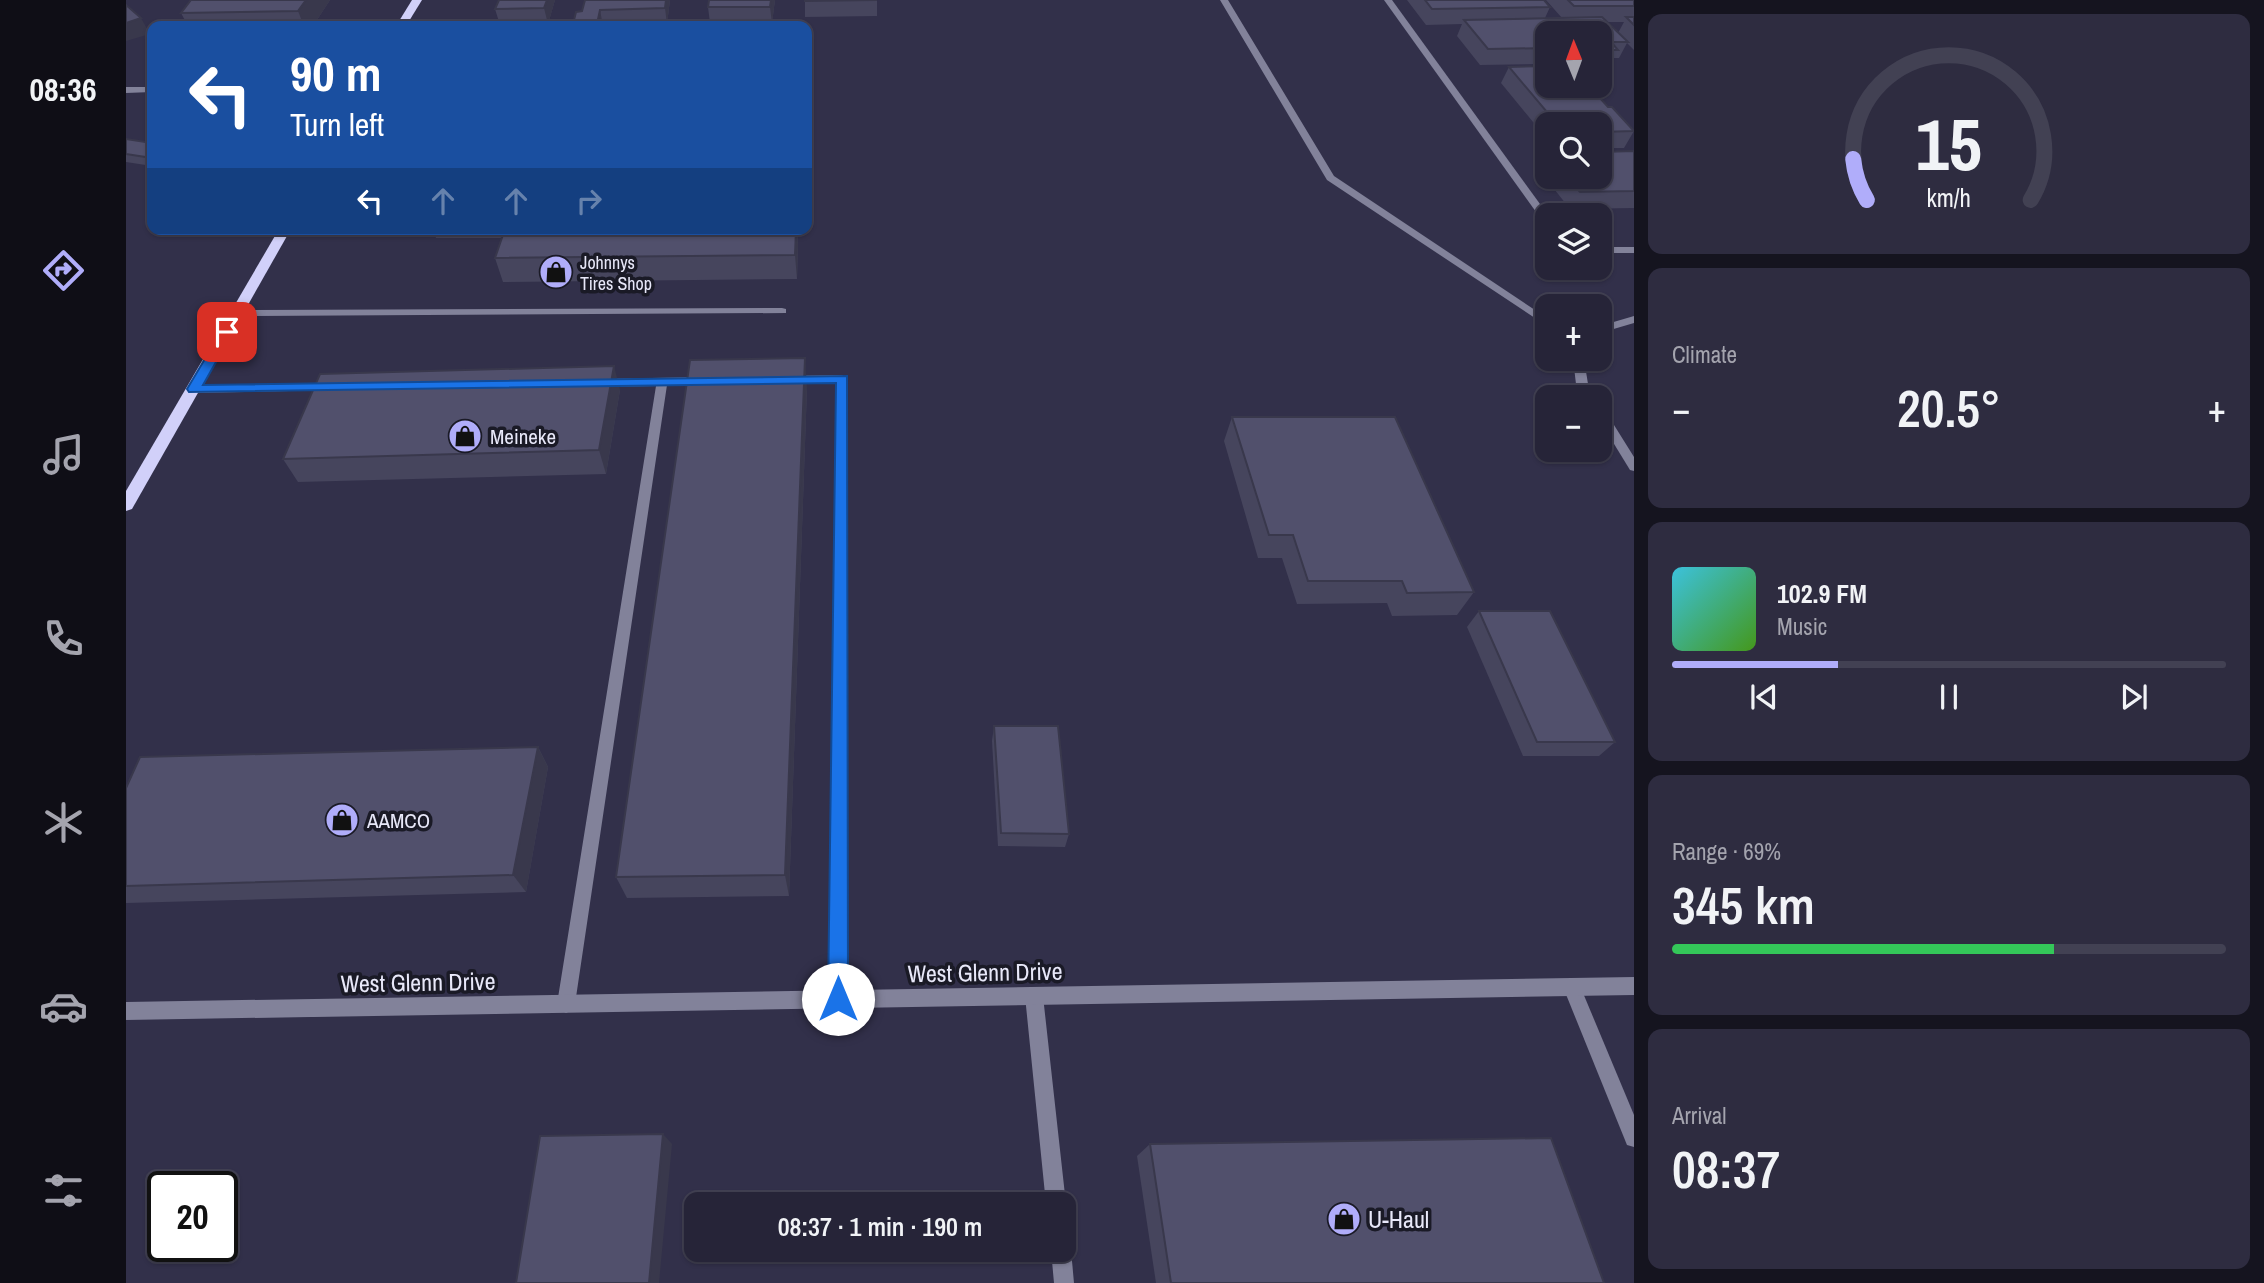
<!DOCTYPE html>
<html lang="en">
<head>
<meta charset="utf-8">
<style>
	body { margin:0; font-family:"Archivo Narrow",sans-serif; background:#2e2c40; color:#f1f3f6; height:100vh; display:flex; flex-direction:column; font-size:26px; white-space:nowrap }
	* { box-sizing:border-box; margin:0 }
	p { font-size:23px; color:#a4a4ae }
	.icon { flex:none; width:38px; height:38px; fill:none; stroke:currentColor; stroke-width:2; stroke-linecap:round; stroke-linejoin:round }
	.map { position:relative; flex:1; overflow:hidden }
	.panel { display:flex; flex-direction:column; gap:14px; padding:14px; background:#15141f; width:630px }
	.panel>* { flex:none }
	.guide { position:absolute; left:21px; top:21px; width:665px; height:214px; border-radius:14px; box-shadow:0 2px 5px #0004,0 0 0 2px #424153; background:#1a4fa0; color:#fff; overflow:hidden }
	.needle { width:46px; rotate:359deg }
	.fabs { position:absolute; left:1409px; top:21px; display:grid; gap:14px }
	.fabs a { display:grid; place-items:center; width:77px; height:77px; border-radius:14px; background:#262438; box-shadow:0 2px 5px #0004,0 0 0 2px #424153; font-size:35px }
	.speed { position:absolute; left:21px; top:1171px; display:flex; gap:14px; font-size:35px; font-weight:700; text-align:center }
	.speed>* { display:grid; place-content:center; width:91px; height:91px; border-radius:50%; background:#262438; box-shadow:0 2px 5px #0004,0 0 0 2px #424153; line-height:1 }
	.speed .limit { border:4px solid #111; border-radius:10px; background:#fff; color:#111 }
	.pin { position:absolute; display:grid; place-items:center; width:60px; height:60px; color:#fff; margin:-30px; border-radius:14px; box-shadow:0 4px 10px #0006 }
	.me { position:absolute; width:77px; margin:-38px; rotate:0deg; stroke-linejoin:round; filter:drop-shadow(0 0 5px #0008) }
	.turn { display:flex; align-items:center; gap:24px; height:147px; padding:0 28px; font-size:32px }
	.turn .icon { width:91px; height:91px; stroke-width:2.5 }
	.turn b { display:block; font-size:49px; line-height:60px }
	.lanes { display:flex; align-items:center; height:66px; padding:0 28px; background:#0003; justify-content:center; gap:35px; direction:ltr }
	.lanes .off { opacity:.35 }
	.big { font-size:52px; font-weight:600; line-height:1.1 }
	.panel .tile { flex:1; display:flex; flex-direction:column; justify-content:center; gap:10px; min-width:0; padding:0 24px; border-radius:14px; background:#2e2c40 }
	.panel .dial { align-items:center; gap:0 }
	.dial svg { height:182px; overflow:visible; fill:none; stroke:#424153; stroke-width:7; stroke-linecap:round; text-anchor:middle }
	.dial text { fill:#f1f3f6; stroke:none }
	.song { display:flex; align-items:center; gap:21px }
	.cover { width:84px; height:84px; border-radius:10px; background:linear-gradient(135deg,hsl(190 70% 55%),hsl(100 70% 35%)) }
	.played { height:7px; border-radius:4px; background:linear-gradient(90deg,#b0adfa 30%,#424153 30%) }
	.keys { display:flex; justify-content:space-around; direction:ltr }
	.heat { display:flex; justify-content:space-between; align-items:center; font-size:38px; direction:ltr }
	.charge { height:10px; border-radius:5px; background:linear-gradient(90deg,#34c759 69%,#424153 0) }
	.trip { position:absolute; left:558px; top:1192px; width:392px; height:70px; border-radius:14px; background:#262438; box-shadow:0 2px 5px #0004,0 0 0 2px #424153; font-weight:600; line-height:70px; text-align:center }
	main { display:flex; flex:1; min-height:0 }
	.tabs { display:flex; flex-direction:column; width:126px; justify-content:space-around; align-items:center; background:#0f0e16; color:#a4a4ae }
	.tabs .icon { width:49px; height:49px }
	.tabs .active { color:#b0adfa }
	.tabs b { font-size:32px; color:#f1f3f6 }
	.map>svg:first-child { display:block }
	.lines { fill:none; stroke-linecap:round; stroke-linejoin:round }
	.service { fill:#82829a; fill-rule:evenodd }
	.minor { fill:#82829a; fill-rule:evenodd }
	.primary { fill:#d1d0f9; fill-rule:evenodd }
	.wall { fill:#46455d; fill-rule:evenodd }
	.shaded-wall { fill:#39384c }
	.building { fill:#51506c; stroke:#39384c; stroke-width:2 }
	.route { fill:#1a73e8; stroke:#114b97; stroke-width:2 }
	.labels { text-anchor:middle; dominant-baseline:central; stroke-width:7; stroke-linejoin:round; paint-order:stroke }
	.far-poi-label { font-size:18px; fill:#e8e8f9; stroke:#1a1a26; text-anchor:start }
	.poi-label { font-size:21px; fill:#e8e8f9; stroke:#1a1a26; text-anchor:start }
	.near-street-label { font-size:24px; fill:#e8e8f9; stroke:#1a1a26 }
	.near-poi-label { font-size:24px; fill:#e8e8f9; stroke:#1a1a26; text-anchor:start }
</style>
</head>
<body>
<main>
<nav class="tabs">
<b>08:36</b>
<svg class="icon active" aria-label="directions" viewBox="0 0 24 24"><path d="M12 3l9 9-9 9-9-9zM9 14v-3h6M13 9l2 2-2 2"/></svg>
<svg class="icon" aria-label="music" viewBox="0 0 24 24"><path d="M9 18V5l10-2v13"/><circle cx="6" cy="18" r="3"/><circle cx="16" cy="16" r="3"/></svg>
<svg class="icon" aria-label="phone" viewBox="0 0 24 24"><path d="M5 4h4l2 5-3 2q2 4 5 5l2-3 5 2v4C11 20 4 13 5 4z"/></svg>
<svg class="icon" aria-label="climate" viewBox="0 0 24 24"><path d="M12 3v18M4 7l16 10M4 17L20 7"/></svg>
<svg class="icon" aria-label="car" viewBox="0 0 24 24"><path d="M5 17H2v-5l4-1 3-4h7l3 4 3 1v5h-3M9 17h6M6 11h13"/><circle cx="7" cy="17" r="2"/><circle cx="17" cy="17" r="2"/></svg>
<svg class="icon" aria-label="filters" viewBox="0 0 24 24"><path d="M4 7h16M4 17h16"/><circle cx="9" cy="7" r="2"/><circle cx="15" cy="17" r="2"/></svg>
</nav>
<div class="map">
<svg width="1508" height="1283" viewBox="0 0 1508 1283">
	<rect width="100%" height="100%" fill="#32304a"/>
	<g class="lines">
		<g class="service">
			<polygon points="1094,0 1102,0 1208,176 1421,318 1421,326 1201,180"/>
			<polygon points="1258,0 1266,0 1422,215 1421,224 1418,223"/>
			<polygon points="0,87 26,87 26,92 0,93"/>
			<rect x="1474" y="247" width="34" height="6"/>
			<polygon points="656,308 660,309 660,313 112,316 107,313 112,310"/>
			<polygon points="716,375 722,379 721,999 718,1005 712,1008 706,1005 703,999 710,383 661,384 655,380 661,376"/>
			<polygon points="577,377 583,381 581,384 541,385 449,1004 446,1010 440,1013 434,1010 431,1004 530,386 475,387 469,383 475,379"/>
			<polygon points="207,383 211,384 211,390 68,393 62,389 68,385"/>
			<polygon points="1446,978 1452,981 1508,1115 1508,1147 1501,1145 1437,987 1440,981"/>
			<polygon points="908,987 914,990 917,996 940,1204 938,1208 938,1204 920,1204 899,996 902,990"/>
			<polygon points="938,1241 942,1243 945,1250 948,1283 928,1283 925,1250 938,1250"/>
		</g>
		<g class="minor">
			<polygon points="1508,316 1508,323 1474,333 1474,326"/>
			<polygon points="1447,359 1458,359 1462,384 1470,397 1458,397 1450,384"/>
			<polygon points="1474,408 1478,409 1508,457 1508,471 1504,470 1474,421"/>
			<polygon points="1508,977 1508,995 0,1020 0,1002"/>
		</g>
		<g class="primary">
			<polygon points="286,0 296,0 280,26 270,26"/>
			<polygon points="153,229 165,229 6,509 0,511 0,491"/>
		</g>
	</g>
	<g class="wall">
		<polygon points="204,0 187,26 62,26 55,13"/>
		<polygon points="429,0 422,24 374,25 369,9"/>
		<polygon points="544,0 541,24 447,26 450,12"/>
		<polygon points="583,0 649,0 646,23 584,23 582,7"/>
		<polygon points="679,0 751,0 751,16 679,17"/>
		<path d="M1281 0H1418L1424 7 1419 18H1436L1420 0H1508V50L1501 43 1493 58H1487L1483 66H1474V33H1421V64L1354 65 1331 36 1336 24 1300 25ZM1481 22H1498L1492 33Z"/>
		<polygon points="1383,67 1482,107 1508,131 1498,148 1474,148 1474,124 1421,124 1421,139 1375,83"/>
		<polygon points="0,139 26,143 26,166 0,162"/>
		<polygon points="1508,151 1508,208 1444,209 1413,170 1421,155 1421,177 1474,177"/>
		<polygon points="307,229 671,229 672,245 671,279 377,282 369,258 376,238 310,238"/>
		<polygon points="681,388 663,896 501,898 490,877"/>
		<polygon points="494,390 480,474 172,482 157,459"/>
		<polygon points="1106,417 1348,592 1331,615 1266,616 1261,603 1171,604 1156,558 1132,558 1098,441"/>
		<polygon points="1353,611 1489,742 1473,756 1397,756 1341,627"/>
		<polygon points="868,726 943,834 939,847 872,846 866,741"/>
		<polygon points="412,747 422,767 400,892 0,903 0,788"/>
		<polygon points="1024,1144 1478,1283 1030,1283 1011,1156"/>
	</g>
	<g class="shaded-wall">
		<polygon points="180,0 204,0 187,26 178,26 172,11"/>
		<polygon points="421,0 429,0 422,24 418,8"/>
		<polygon points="540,0 544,0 541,24 539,8"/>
		<polygon points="645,0 649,0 646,23 644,7"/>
		<polygon points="474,10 477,26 472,26 471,24"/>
		<polygon points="15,18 24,34 0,41 0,23"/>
		<polygon points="670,229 671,229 672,245 671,279 669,255"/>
		<polygon points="679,358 681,388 663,896 659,875"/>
		<polygon points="488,366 494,390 480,474 473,450"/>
		<polygon points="412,747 422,767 400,892 387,875"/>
		<polygon points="537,1134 546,1144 533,1283 523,1283"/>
	</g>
	<g class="building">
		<polygon points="65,0 180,0 172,11 55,13"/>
		<polygon points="373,0 421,0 418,8 369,9"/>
		<polygon points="459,0 540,0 539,8 474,10 471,24 447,24 450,12 456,11"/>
		<polygon points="583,0 645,0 644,7 582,7"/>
		<polygon points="679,0 751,0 679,1"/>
		<polygon points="1299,0 1418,0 1424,7 1306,9"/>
		<polygon points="1442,0 1508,0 1508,6 1448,6"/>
		<polygon points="0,5 15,18 0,23"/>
		<polygon points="1476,17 1502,42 1485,42 1492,50 1474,50 1474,33 1421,33 1421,48 1362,49 1338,20"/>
		<polygon points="1500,17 1508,17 1508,25"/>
		<polygon points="1421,66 1421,86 1463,86 1482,107 1486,107 1508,131 1474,132 1474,124 1431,124 1383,67"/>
		<polygon points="0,139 26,143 26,158 0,154"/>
		<polygon points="1508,151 1508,191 1454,192 1441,177 1474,177 1474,152"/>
		<polygon points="379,229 670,229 669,255 369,258"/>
		<polygon points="679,358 659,875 490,877 564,360"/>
		<polygon points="488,366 473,450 157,459 194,374"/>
		<polygon points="1106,417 1269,417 1348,592 1281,593 1276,581 1182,581 1167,535 1143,535"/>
		<polygon points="1353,611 1424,611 1489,742 1411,742"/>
		<polygon points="868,726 932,726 943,834 875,833"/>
		<polygon points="412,747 387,875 0,886 0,788 14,757"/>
		<polygon points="537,1134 523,1283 390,1283 414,1136"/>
		<polygon points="1425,1138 1478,1283 1045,1283 1024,1144"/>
	</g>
	<polygon class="route" points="101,328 107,332 77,385 721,376 722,999 719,1006 712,1009 705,1006 702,999 710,383 63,392 61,389 95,332"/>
	<defs>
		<symbol id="shop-disc" viewBox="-11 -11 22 22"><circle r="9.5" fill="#b0adfa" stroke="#1a1a26"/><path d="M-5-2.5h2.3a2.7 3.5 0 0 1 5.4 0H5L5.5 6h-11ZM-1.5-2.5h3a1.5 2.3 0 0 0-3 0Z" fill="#111"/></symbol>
	</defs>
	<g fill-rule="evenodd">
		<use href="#shop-disc" x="411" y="253" width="38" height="38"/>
		<use href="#shop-disc" x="320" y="417" width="38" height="38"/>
		<use href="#shop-disc" x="197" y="801" width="38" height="38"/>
		<use href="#shop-disc" x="1199" y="1200" width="38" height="38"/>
	</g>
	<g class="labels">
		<g class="far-poi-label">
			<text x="454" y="262">Johnnys<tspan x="454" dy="21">Tires Shop</tspan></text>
		</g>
		<g class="poi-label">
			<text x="364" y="436">Meineke</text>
			<text x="241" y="820">AAMCO</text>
		</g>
		<g class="near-street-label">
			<text transform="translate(859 972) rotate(-1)">West Glenn Drive</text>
			<text transform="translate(292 982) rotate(-1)">West Glenn Drive</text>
		</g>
		<g class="near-poi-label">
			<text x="1242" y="1219">U-Haul</text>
		</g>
	</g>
</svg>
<div class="fabs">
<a><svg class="needle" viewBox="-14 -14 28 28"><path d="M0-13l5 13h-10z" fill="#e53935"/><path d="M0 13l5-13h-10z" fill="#a4a4ae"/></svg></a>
<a><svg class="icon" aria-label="search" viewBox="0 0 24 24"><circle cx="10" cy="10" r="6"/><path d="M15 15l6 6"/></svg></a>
<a><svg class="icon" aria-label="layers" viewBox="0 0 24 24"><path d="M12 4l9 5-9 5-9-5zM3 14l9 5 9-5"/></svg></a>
<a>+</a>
<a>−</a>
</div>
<div class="speed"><div class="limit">20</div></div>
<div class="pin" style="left:101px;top:332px;background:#d93025"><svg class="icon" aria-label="arrive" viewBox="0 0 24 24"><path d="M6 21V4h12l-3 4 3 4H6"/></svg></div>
<svg class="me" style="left:712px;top:999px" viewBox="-20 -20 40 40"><circle r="19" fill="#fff"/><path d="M0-13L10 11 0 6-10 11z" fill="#1a73e8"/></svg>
<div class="trip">08:37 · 1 min · 190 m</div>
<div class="guide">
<div class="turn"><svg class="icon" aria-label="left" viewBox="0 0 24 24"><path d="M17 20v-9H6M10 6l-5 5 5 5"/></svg><div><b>90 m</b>Turn left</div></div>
<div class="lanes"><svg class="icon" aria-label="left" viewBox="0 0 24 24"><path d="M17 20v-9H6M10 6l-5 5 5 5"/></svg><svg class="icon off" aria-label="ahead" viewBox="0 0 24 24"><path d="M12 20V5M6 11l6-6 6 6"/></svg><svg class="icon off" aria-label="ahead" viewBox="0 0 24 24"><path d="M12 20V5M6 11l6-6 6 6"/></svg><svg class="icon off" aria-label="right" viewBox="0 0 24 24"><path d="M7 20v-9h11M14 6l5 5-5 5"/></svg></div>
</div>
</div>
<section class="panel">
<div class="tile dial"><svg viewBox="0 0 100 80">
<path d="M14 69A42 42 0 1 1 86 69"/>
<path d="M14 69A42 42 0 0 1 8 51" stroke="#b0adfa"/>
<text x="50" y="56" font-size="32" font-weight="700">15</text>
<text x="50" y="72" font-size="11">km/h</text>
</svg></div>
<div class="tile"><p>Climate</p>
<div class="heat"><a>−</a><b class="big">20.5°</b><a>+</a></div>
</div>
<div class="tile">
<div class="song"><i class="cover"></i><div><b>102.9 FM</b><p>Music</p></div></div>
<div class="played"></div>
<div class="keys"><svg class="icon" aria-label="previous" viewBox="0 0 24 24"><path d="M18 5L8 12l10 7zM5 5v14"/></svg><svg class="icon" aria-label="pause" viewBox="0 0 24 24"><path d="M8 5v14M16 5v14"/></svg><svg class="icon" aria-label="next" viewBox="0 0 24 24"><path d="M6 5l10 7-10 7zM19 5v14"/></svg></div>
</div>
<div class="tile"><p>Range · 69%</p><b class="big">345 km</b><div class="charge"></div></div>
<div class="tile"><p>Arrival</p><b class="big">08:37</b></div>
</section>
</main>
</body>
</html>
